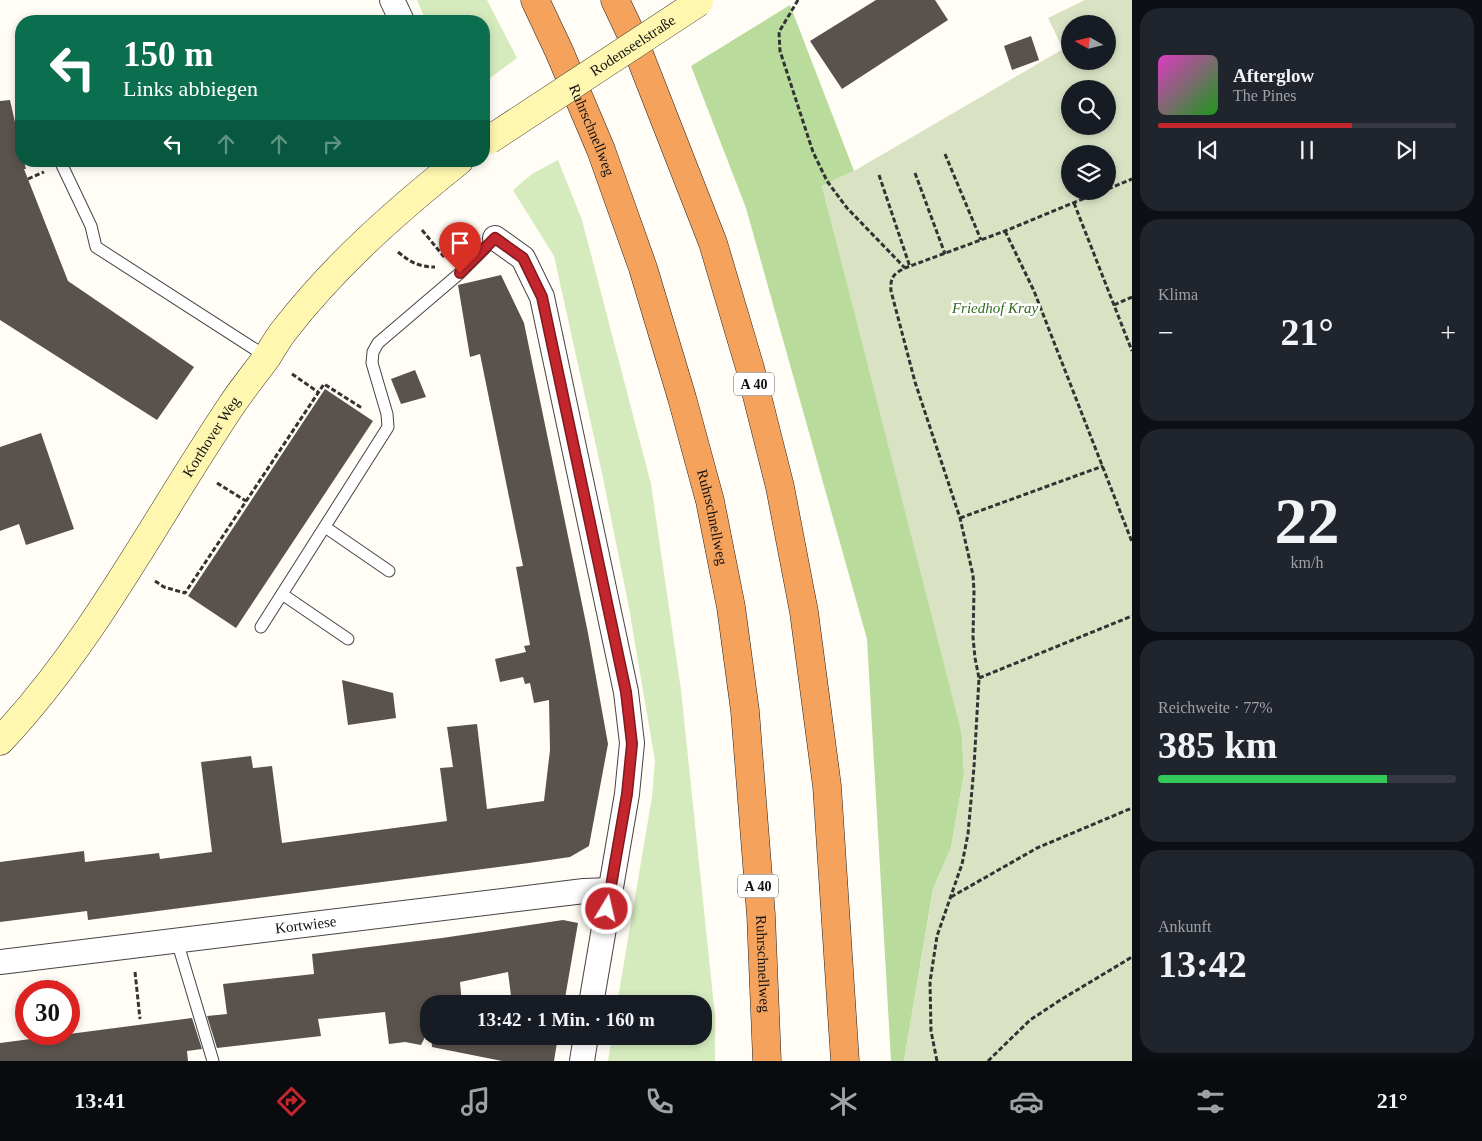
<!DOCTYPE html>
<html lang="de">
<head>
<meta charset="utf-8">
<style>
	body { margin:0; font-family:Georgia,serif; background:#20242c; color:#f1f3f6; height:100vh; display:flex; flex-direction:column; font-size:19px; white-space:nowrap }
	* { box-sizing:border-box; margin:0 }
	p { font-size:16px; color:#9ea1a6 }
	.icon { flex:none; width:28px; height:28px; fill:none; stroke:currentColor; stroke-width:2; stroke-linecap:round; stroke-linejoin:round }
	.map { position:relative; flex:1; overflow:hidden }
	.drawer { display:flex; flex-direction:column; gap:8px; padding:8px; background:#0d0f14; width:350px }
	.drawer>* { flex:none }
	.guide { position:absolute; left:15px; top:15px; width:475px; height:152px; border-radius:20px; box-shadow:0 2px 8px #0003; background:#0b6e4f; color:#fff; overflow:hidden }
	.needle { width:32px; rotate:278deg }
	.controls { position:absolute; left:1061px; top:15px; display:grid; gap:10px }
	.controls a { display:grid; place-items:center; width:55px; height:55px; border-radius:50%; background:#171b24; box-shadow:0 2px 8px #0003; font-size:25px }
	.speed { position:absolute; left:15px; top:980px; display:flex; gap:10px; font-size:25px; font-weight:700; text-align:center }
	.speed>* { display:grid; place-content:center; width:65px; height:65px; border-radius:50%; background:#171b24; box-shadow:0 2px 8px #0003; line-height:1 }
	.speed .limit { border:8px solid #d22; background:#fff; color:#111 }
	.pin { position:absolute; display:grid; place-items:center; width:42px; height:42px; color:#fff; margin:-51px -21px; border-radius:50% 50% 50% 0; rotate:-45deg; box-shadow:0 0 5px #0007 }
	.pin .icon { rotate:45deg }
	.me { position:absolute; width:55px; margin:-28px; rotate:9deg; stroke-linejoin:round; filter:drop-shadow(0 0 4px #0008) }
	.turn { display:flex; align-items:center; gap:18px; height:105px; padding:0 25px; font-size:22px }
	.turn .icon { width:65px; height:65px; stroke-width:2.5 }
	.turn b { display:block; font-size:35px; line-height:42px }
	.lanes { display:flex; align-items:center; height:48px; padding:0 25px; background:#0003; justify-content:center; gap:25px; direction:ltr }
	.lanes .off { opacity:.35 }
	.big { font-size:38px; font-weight:700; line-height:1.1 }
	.drawer .card { flex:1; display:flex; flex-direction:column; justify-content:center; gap:8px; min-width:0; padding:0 18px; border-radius:20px; background:#20242c }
	.drawer .dial { align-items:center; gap:0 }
	.dial b { font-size:65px; line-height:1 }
	.song { display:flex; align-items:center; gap:15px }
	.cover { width:60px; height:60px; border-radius:8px; background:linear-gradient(135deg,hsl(310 70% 55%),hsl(120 70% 35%)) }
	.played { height:5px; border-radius:2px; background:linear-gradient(90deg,#c4262e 65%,#363941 65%) }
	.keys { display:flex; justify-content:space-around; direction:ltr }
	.heat { display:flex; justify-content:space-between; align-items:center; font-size:28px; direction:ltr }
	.charge { height:8px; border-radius:4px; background:linear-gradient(90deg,#34c759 77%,#363941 0) }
	.trip { position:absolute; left:420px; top:995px; width:292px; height:50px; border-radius:20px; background:#171b24; box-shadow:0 2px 8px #0003; font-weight:700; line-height:50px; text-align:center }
	.menu { display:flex; height:80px; justify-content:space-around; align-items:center; background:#090b0e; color:#9ea1a6 }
	.menu .icon { width:35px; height:35px }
	.menu .current { color:#c4262e }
	.menu b { font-size:22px; color:#f1f3f6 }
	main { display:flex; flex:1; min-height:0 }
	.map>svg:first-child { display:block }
	.green { fill:#d5ebbd }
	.forest { fill:#b9dc9c }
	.cemetery { fill:#d9e3c4; fill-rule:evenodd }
	.building { fill:#5a524d }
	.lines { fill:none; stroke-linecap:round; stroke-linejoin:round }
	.service-casing { stroke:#444; stroke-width:13 }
	.minor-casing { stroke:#444; stroke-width:26 }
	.secondary-casing { stroke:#333; stroke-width:29 }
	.motorway-casing { stroke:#222; stroke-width:29 }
	.path { stroke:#333; stroke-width:3; stroke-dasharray:5 2.5; stroke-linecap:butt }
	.service { stroke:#fff; stroke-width:11 }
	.minor { stroke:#fff; stroke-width:24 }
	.secondary { stroke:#fff6b0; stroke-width:28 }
	.motorway { stroke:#f5a25d; stroke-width:28 }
	.secondary-bridge-casing { stroke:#333; stroke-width:29; stroke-linecap:butt }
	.secondary-bridge { stroke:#fff6b0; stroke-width:28 }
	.route-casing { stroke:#7f191e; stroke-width:12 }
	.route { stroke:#c4262e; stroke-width:9 }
	.labels { text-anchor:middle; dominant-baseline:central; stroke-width:5; stroke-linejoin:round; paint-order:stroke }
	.shield { fill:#fff; stroke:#585858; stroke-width:1 }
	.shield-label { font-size:14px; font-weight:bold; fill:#111 }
	.street-label { font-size:15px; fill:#111; stroke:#fff }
	.park-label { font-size:15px; font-style:italic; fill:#2f6b1f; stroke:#fff }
</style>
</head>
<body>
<main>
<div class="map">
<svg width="1132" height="1061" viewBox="0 0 1132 1061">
	<rect width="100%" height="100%" fill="#fffdf5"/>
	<g class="green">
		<polygon points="417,0 487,0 517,58 490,78 484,78 484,21 426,21"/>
		<polygon points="558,160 582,220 651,484 681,690 715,1016 715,1061 608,1061 612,1036 704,1036 704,1004 617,1004 652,797 655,761 629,608 603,478 554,256 513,190 532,174"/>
	</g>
	<polygon class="forest" points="790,5 854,171 822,186 946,662 962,735 964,774 951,848 933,889 904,1061 891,1061 867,639 746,208 691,66"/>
	<path class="cemetery" d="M1085 0H1132V1061H904L933 889 951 847 964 774 962 735 822 186 854 171 1063 49 1048 18ZM1070 24H1108V61H1070ZM1070 89H1108V126H1070ZM1070 154H1108V191H1070Z"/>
	<g class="building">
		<polygon points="876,0 935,0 948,20 842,89 810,41"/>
		<polygon points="1031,36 1039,60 1012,70 1004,46"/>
		<polygon points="10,100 21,149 21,161 24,161 26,169 24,169 68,281 194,367 157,420 0,320 0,101"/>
		<polygon points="501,275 524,323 588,633 608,744 589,846 570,857 529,863 88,920 87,911 0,922 0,862 84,851 85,862 159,853 160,859 212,852 201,762 251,756 253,768 272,766 282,843 447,821 440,768 453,767 447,727 477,724 487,809 544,801 550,750 549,700 534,703 530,683 525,684 523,677 500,682 495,659 526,652 524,646 530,645 516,567 523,566 480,354 470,357 458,285"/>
		<polygon points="415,370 426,397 401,404 391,379"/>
		<polygon points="325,389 373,421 236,628 188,596"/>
		<polygon points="41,433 74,529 26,545 19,524 0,531 0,447"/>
		<polygon points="342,680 393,693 396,718 348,725"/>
		<polygon points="563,920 578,923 564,1004 512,1004 508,972 460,982 462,1004 429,1004 429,1029 421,1045 405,1042 389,1044 385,1012 318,1019 321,1036 217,1048 207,1016 227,1014 223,984 314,974 312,954 442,938"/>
		<polygon points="192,1018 202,1049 187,1051 188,1061 0,1061 0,1043"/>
		<polygon points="431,1036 558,1036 554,1061 502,1061 432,1047"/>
	</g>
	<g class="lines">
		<defs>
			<g id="service">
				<polyline points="60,161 91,226 96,247 267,357"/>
				<polyline points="325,527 389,571"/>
				<polyline points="282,594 348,639"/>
				<polyline points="261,627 388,427 387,414 372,363 373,352 378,343 460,273 495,238"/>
				<polyline points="177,941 213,1061"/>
			</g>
			<g id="minor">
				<polyline points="392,0 402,21"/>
				<polyline points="495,238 523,258 542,297 626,692 632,743 627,794 591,1004"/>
				<path id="s1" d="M0 962 584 891 610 890"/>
				<polyline points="582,1061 586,1036"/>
			</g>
			<g id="secondary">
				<path id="s2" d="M0 741C95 640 156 517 233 403 244 387 256 372 267 357 272 349 277 340 283 332 333 267 395 212 459 161"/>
			</g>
			<g id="motorway">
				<path id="s3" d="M535 0 559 51 601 150 643 268 682 398 710 501 731 607 745 711 761 915 767 1061"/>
				<polyline points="615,0 632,36 713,243 750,368 780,487 804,612 827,786 845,1061"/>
			</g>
		</defs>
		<use href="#service" class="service-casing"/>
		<use href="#minor" class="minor-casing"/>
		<use href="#secondary" class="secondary-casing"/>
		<use href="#motorway" class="motorway-casing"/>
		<g class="path">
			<polyline points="798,0 779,32 780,51 813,152 827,181 847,208 905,268"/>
			<polyline points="945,154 981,240"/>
			<polyline points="915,173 945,254"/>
			<polyline points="879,175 910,267"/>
			<polyline points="28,179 44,172"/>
			<polyline points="1108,189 1132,179"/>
			<polyline points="1074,203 1132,351"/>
			<polyline points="422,230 445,258"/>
			<polyline points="1005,231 1034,291 1132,542"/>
			<path d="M398 252C410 262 419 267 435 267"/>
			<polyline points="1114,305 1132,297"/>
			<polyline points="292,374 318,392"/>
			<polyline points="217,483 246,501"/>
			<polyline points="960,518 1103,466"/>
			<polyline points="155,581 164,587 185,593 324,384 362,408"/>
			<polyline points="979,678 1132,616"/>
			<polyline points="951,897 1037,848 1132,808"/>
			<polyline points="135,972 140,1019"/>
			<polyline points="56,981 57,991"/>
			<path d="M937 1061 931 1031 930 982 937 936 962 864 968 834 974 767 979 678 975 658 973 637 974 591 973 575 960 518 915 382 891 291C890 278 893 274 905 268L1005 231 1102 191"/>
			<polyline points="988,1061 1030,1020 1062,999 1132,957"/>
		</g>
		<use href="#service" class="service"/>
		<use href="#minor" class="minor"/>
		<use href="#secondary" class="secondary"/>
		<use href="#motorway" class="motorway"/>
		<defs>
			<g id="secondary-bridge">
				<path id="s4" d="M489 140 699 2"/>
			</g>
		</defs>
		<use href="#secondary-bridge" class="secondary-bridge-casing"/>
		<use href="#secondary-bridge" class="secondary-bridge"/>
	</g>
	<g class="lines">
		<defs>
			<polyline id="route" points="460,273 495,238 523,258 542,297 626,692 632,744 627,794 607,909"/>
		</defs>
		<use href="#route" class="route-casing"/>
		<use href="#route" class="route"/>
	</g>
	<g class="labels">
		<g class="shield">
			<rect x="734" y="372.5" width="40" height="23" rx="4"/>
			<rect x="738" y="874.5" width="40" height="23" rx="4"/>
		</g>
		<g class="shield-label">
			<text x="754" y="384">A 40</text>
			<text x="758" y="886">A 40</text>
		</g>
		<g class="street-label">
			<text stroke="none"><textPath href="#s4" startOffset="172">Rodenseelstraße</textPath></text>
			<text stroke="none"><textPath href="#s3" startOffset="142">Ruhrschnellweg</textPath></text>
			<text stroke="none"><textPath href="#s2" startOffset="371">Korthover Weg</textPath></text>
			<text stroke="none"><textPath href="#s3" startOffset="548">Ruhrschnellweg</textPath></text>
			<text stroke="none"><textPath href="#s1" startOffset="308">Kortwiese</textPath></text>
			<text stroke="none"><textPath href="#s3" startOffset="998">Ruhrschnellweg</textPath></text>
		</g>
		<g class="park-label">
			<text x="995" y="308">Friedhof Kray</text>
		</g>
	</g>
</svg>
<div class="controls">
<a><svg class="needle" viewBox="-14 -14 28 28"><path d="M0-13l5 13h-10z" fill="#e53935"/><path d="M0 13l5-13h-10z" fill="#9ea1a6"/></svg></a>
<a><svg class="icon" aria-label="search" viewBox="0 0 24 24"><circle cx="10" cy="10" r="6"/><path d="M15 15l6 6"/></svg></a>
<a><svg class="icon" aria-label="layers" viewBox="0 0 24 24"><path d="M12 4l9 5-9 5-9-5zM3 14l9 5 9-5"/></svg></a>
</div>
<div class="speed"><div class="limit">30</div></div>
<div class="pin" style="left:460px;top:273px;background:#d93025"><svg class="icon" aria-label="arrive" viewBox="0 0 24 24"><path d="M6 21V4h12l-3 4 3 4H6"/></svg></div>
<svg class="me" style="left:607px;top:909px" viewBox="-20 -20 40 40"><circle r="17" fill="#c4262e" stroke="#fff" stroke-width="3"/><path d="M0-11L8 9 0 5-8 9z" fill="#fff"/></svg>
<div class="trip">13:42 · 1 Min. · 160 m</div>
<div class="guide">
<div class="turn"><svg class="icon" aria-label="left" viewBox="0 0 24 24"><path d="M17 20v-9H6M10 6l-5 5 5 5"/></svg><div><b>150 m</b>Links abbiegen</div></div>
<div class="lanes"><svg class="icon" aria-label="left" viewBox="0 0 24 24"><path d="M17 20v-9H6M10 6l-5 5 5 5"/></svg><svg class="icon off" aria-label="ahead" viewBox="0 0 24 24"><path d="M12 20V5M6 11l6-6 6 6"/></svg><svg class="icon off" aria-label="ahead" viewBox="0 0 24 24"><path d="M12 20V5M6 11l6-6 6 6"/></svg><svg class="icon off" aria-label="right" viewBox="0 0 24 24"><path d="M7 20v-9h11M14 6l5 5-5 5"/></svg></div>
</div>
</div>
<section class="drawer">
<div class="card">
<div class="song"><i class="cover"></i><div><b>Afterglow</b><p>The Pines</p></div></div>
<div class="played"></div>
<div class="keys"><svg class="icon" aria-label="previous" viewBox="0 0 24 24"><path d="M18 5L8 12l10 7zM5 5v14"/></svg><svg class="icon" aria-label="pause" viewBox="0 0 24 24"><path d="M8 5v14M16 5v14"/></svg><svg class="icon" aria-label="next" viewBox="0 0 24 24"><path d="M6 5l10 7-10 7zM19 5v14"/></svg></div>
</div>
<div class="card"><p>Klima</p>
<div class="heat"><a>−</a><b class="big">21°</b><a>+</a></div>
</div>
<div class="card dial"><b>22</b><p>km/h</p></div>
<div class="card"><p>Reichweite · 77%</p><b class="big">385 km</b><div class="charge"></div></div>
<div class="card"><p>Ankunft</p><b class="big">13:42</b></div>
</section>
</main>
<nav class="menu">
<b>13:41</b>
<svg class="icon current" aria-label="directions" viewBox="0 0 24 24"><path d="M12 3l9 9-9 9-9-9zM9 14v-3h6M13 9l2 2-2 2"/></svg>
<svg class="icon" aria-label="music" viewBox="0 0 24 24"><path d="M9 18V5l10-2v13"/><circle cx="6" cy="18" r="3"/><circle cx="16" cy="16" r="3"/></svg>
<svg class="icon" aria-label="phone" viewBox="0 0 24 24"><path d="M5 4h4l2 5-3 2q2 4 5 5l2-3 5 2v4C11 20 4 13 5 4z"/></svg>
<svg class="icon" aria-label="climate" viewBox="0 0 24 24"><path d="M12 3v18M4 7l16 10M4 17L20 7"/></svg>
<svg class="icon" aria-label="car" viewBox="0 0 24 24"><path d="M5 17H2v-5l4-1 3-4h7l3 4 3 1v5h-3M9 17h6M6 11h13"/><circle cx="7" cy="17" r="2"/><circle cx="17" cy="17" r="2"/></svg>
<svg class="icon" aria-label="filters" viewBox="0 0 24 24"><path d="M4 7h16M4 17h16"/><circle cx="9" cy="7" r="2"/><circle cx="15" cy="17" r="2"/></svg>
<b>21°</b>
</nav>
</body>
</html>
